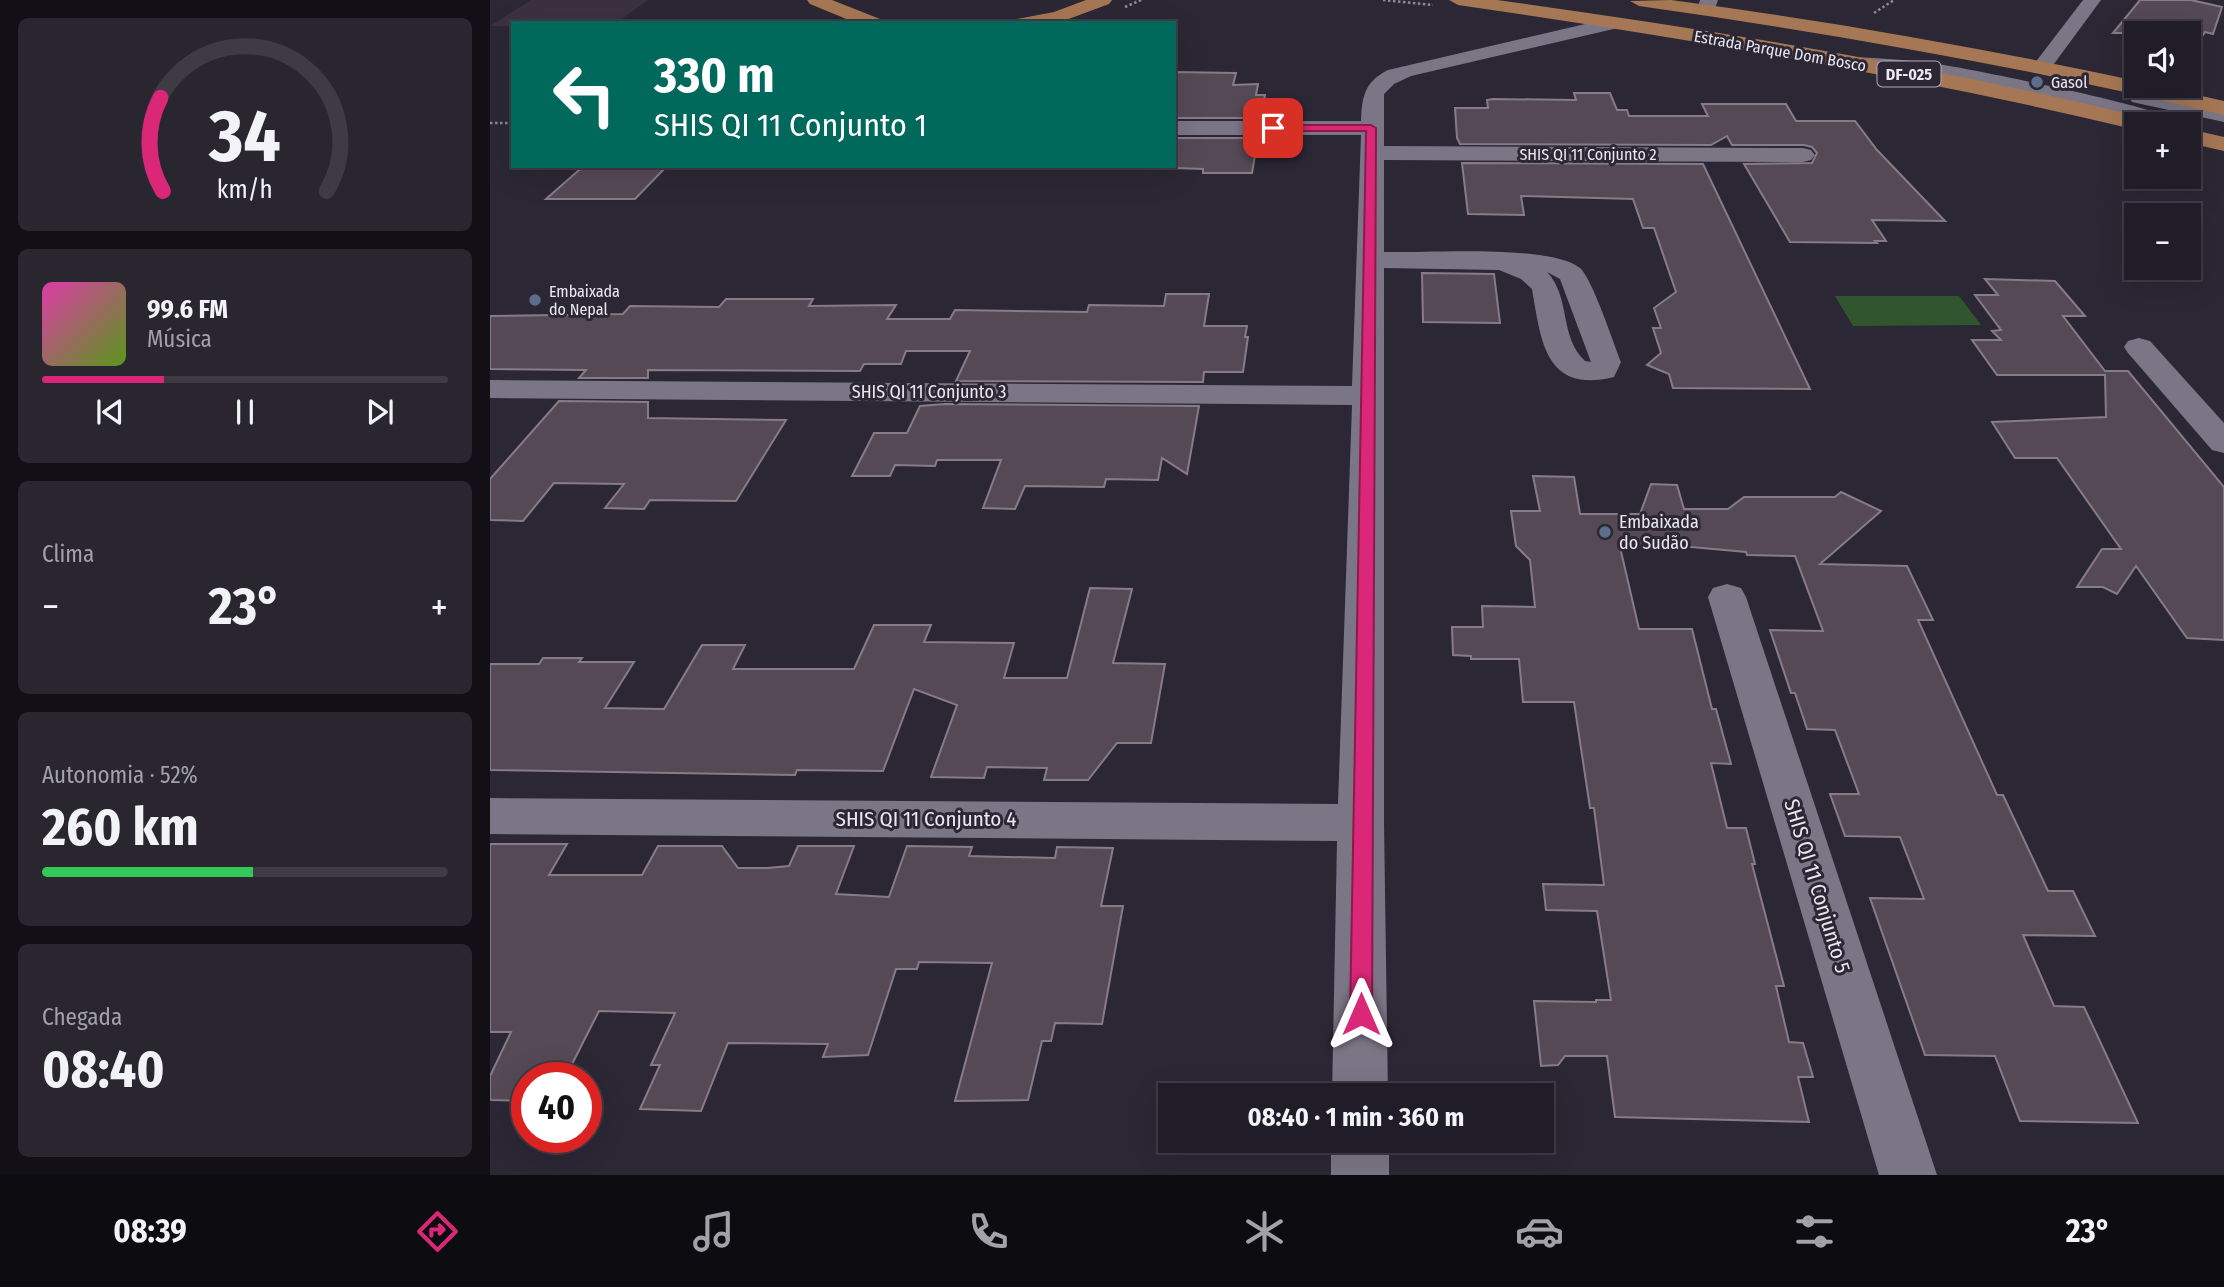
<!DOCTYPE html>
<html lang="pt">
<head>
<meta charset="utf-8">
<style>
	body { margin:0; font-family:"Fira Sans Condensed",sans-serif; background:#292630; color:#f1f3f6; height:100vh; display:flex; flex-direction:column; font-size:26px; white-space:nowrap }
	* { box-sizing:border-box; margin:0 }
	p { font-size:23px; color:#a2a2a8 }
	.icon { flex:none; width:38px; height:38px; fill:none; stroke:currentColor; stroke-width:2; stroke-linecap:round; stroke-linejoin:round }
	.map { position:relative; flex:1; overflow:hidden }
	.side { display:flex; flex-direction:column; gap:18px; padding:18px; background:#121016; width:490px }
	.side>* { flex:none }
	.guide { position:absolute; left:21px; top:21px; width:665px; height:147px; border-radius:0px; box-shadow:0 7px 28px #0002,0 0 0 2px #3e3b45; background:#00695c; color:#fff; overflow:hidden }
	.buttons { position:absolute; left:1634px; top:21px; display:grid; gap:14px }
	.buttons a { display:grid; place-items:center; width:77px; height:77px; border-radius:0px; background:#211d28; box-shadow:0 7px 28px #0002,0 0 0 2px #3e3b45; font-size:35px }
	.speed { position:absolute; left:21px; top:1062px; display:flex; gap:14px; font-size:35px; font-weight:700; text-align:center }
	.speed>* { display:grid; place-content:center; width:91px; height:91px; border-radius:50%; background:#211d28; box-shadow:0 7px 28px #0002,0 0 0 2px #3e3b45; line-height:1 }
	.speed .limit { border:10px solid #d22; background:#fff; color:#111 }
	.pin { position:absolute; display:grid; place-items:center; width:60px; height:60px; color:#fff; margin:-30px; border-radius:14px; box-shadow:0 4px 10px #0006 }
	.me { position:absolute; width:77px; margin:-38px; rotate:0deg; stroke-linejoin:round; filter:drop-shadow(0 0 5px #0008) }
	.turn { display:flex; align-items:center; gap:24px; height:147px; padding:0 28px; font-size:32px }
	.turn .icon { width:91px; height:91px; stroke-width:2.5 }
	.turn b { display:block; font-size:49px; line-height:60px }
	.big { font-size:52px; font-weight:700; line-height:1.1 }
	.side .widget { flex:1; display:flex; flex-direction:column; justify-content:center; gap:10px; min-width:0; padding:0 24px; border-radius:10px; background:#292630 }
	.side .dial { align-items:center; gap:0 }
	.dial svg { height:182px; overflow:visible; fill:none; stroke:#3e3b45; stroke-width:7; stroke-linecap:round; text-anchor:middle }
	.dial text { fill:#f1f3f6; stroke:none }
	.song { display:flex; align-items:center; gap:21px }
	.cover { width:84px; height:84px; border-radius:10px; background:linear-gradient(135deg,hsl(320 70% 55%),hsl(90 70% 35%)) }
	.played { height:7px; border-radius:4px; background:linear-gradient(90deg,#db2777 30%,#3e3b45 30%) }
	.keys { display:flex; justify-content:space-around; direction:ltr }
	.heat { display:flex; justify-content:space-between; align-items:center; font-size:38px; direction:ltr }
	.charge { height:10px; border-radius:5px; background:linear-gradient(90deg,#34c759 52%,#3e3b45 0) }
	.trip { position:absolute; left:668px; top:1083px; width:396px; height:70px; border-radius:0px; background:#211d28; box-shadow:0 7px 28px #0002,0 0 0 2px #3e3b45; font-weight:700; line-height:70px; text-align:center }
	.tab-bar { display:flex; height:112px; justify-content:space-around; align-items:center; background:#0d0c10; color:#a2a2a8 }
	.tab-bar .icon { width:49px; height:49px }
	.tab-bar .current { color:#db2777 }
	.tab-bar b { font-size:32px; color:#f1f3f6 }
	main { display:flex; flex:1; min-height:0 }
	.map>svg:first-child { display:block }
	.commercial { fill:#3c3140 }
	.green { fill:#31552f }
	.building { fill:#554956; stroke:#887b89; stroke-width:2 }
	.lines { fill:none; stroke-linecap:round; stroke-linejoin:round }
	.path { stroke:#8d8994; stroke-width:2.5; stroke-dasharray:2.5 2.5; stroke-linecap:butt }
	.minor { fill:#7b7686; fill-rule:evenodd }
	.major { fill:#a67754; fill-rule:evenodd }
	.route { fill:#db2777; stroke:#8e194d; stroke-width:2 }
	.service-dot { fill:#5c6f8a; stroke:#2c2735; stroke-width:2.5 }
	.labels { text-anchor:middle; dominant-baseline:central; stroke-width:6; stroke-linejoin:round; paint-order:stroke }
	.far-street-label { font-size:16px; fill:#eae7f0; stroke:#2c2735 }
	.shield { fill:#2c2735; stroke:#b1adb8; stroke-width:2 }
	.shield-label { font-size:16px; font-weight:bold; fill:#eae7f0 }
	.far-poi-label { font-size:16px; fill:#eae7f0; stroke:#2c2735; text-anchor:start }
	.street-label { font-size:18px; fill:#eae7f0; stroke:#2c2735 }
	.poi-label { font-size:18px; fill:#eae7f0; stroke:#2c2735; text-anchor:start }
	.near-street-label { font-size:21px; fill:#eae7f0; stroke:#2c2735 }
</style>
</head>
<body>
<main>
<section class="side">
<div class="widget dial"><svg viewBox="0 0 100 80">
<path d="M14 69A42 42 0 1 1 86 69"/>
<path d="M14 69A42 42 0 0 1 13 28" stroke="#db2777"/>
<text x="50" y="56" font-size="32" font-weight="700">34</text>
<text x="50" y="72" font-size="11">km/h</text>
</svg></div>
<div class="widget">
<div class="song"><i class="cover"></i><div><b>99.6 FM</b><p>Música</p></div></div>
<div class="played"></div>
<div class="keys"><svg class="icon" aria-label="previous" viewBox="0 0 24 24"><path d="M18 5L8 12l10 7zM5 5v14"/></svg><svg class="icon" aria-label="pause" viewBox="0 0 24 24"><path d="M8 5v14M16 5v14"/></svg><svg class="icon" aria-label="next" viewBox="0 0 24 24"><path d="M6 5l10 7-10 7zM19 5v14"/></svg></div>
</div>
<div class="widget"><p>Clima</p>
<div class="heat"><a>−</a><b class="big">23°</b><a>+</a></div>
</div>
<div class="widget"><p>Autonomia · 52%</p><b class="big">260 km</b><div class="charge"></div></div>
<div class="widget"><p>Chegada</p><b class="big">08:40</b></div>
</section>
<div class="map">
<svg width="1734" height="1175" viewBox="0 0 1734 1175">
	<rect width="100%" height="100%" fill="#2c2735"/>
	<polygon class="commercial" points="41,0 158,0 126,23 23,23 23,26 0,26"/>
	<polygon class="green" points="1345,296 1469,296 1491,325 1363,326"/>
	<g class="building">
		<polygon points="1650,0 1701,0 1732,7 1723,34 1715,32 1711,38 1699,36 1699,33 1623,33"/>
		<polygon points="684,72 746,73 743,85 768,84 766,95 775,95 771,118 684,118"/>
		<polygon points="1084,93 1120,93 1127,110 1137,110 1139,116 1218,116 1212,104 1296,104 1306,121 1365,121 1387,150 1455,221 1382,220 1396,241 1385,241 1387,243 1300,242 1254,164 1322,163 1327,153 1322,147 1314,145 1242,145 1237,136 1221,145 970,144 967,138 965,108 998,108 997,100 1003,99 1086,100"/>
		<polygon points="684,138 768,138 762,173 713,173 713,169 684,168"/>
		<polygon points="972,163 1213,164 1320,389 1183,388 1179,374 1157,365 1171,353 1163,328 1171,328 1164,308 1186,292 1164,228 1153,228 1143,199 1031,196 1034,215 978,214"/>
		<polygon points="99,166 177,166 145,199 56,199 89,170"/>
		<polygon points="932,273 1004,274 1010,323 933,322"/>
		<polygon points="1495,279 1565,281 1595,316 1573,316 1615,371 1638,371 1734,487 1734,640 1697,638 1646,566 1627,594 1613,587 1587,587 1612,549 1631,549 1567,458 1525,458 1502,422 1616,417 1615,375 1507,375 1482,340 1511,340 1502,331 1511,330 1485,295 1508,295"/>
		<polygon points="676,294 719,294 714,326 757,326 755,337 758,337 753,372 714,372 713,382 466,381 480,351 416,351 411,364 374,364 370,371 158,370 158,378 89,378 96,370 0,369 0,316 133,314 140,306 229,307 236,299 323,299 319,306 406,305 397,319 460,319 465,310 597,312 599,305 674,306"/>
		<polygon points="69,401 158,402 158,418 296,420 246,501 160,500 154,509 115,508 134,484 64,483 33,521 0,520 0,479"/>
		<polygon points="455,404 709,406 697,474 672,458 668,480 616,479 614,487 535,486 525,509 493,508 511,460 447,460 445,466 405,465 400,476 362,476 384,433 417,433 430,406"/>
		<polygon points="1043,476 1084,477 1090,514 1150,514 1161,484 1187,485 1194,509 1238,509 1254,497 1345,497 1351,492 1391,511 1330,564 1417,566 1443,620 1428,620 1507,795 1513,795 1558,891 1583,891 1605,936 1533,935 1564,1006 1594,1007 1648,1123 1530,1121 1505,1056 1435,1055 1380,898 1434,899 1410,837 1355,836 1340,794 1369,794 1345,730 1317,729 1305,693 1301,693 1280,630 1333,631 1305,556 1257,555 1256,552 1201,547 1130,547 1149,629 1202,629 1222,709 1226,709 1241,764 1221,763 1237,828 1256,828 1265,864 1262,864 1294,986 1286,986 1299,1042 1313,1043 1323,1077 1308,1077 1319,1122 1125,1117 1117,1056 1075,1056 1068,1065 1051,1066 1044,1001 1106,1002 1106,1000 1121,1000 1107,911 1056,910 1053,884 1114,885 1104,808 1100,808 1084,702 1033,702 1029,659 981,659 981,656 963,655 962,627 993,627 992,606 1045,607 1040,560 1026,546 1021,511 1050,511"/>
		<polygon points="600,588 642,589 623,663 675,664 661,743 627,743 598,780 554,780 557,768 497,767 494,778 441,777 467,705 424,689 393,771 307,770 305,775 0,770 0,664 49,664 53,658 92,658 89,662 144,662 115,708 174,709 212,645 255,645 243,669 364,669 384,625 441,625 434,642 524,643 514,678 577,678"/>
		<polygon points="0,844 77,844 59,875 152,875 168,846 232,846 248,868 277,868 299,866 308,846 364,846 346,894 399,897 417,846 482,847 479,856 565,858 567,847 623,848 611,906 633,906 612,1024 565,1023 561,1041 552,1041 538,1100 465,1101 502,963 429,962 427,969 406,969 378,1055 333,1057 338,1044 238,1043 211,1111 150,1109 170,1065 161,1065 185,1013 109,1011 75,1078 37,1078 37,1101 0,1100 0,1076 21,1032 0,1032"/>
	</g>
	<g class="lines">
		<g class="path">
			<polyline points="893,0 943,5"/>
			<polyline points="635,7 651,0"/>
			<polyline points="1384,13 1404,0"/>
			<polyline points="0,123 23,123"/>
		</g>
		<g class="minor">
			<polygon points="1210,0 1228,0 1223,14 1209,14 1207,10"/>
			<polygon points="1593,0 1611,0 1558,72 1544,72 1541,68"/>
			<path d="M1121 18 1130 24 1128 28 921 76 904 84 894 94V146L1313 148 1321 150 1325 155 1321 160 1313 162 894 160V252C936 253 1061 244 1090 268 1102 278 1124 344 1131 362L1124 377C1055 394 1051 341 1042 289L1031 279 1009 270 894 268V823L898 1096H842L847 841 0 834V798L848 804 862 405 0 398V380L862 386 871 135H684V121H871C872 97 874 82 898 70ZM1057 272 1070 279 1101 362 1095 361C1069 337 1081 297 1057 272Z"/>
			<path d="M1362 57C1391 58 1419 60 1448 64 1480 69 1680 108 1691 124H1662L1477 82 1420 73 1355 67 1352 63 1355 59Z"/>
			<polygon points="1650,91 1734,108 1734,122 1642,102 1639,97 1642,92"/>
			<polygon points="1649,338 1660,341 1734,423 1734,453 1722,450 1638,353 1634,347 1638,341"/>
			<polygon points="1237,584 1251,588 1256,597 1447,1175 1389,1175 1218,597 1223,588"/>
			<rect x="841" y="1141" width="58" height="34"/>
		</g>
		<g class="major">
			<polygon points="317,0 342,0 390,19 392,23 366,23 320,4"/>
			<polygon points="596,0 622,0 619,4 568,23 525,23 527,19 564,12"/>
			<path d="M959 0H1007C1226 30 1445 66 1659 119L1662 124H1647V130C1422 76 1196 38 968 5Z"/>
			<path d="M1181 0C1338 21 1493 48 1647 81V86H1667L1734 101V115C1541 68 1346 34 1149 6L1140 1Z"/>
			<polygon points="1699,129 1734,137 1734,151 1699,143"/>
		</g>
	</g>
	<polygon class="route" points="881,125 886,128 882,1014 878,1021 871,1024 863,1021 860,1014 876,131 783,131 778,128 783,125"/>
	<g class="service-dot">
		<circle cx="1547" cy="82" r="7"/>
		<circle cx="45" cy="300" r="7"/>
		<circle cx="1115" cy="532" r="7"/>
	</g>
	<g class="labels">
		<g class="far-street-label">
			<text transform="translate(1290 51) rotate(10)">Estrada Parque Dom Bosco</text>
			<text x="1098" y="154">SHIS QI 11 Conjunto 2</text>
		</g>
		<rect class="shield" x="1387.5" y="61.5" width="63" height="25" rx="5"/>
		<g class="shield-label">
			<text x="1419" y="74">DF-025</text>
		</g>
		<g class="far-poi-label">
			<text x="1561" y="82">Gasol</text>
			<text x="59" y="291">Embaixada<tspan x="59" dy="18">do Nepal</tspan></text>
		</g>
		<g class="street-label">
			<text x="439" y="392">SHIS QI 11 Conjunto 3</text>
		</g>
		<g class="poi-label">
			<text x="1129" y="522">Embaixada<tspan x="1129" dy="21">do Sudão</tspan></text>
		</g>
		<g class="near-street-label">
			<text x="436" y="819">SHIS QI 11 Conjunto 4</text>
			<text transform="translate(1327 886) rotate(73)">SHIS QI 11 Conjunto 5</text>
		</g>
	</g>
</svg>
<div class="buttons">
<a><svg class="icon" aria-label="sound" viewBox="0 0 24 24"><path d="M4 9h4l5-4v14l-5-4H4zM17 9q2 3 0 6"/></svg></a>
<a>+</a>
<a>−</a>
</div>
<div class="speed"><div class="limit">40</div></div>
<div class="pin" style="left:783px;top:128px;background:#d93025"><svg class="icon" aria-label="arrive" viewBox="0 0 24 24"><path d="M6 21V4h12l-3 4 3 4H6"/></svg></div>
<svg class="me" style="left:871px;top:1014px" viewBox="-20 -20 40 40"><path d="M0-17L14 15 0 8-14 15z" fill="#db2777" stroke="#fff" stroke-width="4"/></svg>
<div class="trip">08:40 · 1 min · 360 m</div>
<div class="guide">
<div class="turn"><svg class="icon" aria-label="left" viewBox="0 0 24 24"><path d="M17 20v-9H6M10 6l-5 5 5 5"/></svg><div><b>330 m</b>SHIS QI 11 Conjunto 1</div></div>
</div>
</div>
</main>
<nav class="tab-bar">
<b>08:39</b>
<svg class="icon current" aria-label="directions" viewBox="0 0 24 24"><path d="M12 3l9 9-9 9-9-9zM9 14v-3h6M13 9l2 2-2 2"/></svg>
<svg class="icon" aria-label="music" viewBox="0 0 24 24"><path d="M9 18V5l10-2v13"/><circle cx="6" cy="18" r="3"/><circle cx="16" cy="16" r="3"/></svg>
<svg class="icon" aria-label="phone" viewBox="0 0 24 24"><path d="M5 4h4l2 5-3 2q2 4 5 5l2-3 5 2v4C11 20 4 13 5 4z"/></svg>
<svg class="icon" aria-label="climate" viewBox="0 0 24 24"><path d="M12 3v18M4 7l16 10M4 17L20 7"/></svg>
<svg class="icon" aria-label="car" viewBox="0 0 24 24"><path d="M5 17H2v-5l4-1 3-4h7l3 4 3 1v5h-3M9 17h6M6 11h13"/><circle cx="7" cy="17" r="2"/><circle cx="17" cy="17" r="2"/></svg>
<svg class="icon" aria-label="filters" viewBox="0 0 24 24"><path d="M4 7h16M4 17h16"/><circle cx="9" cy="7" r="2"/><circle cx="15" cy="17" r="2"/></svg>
<b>23°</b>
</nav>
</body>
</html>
